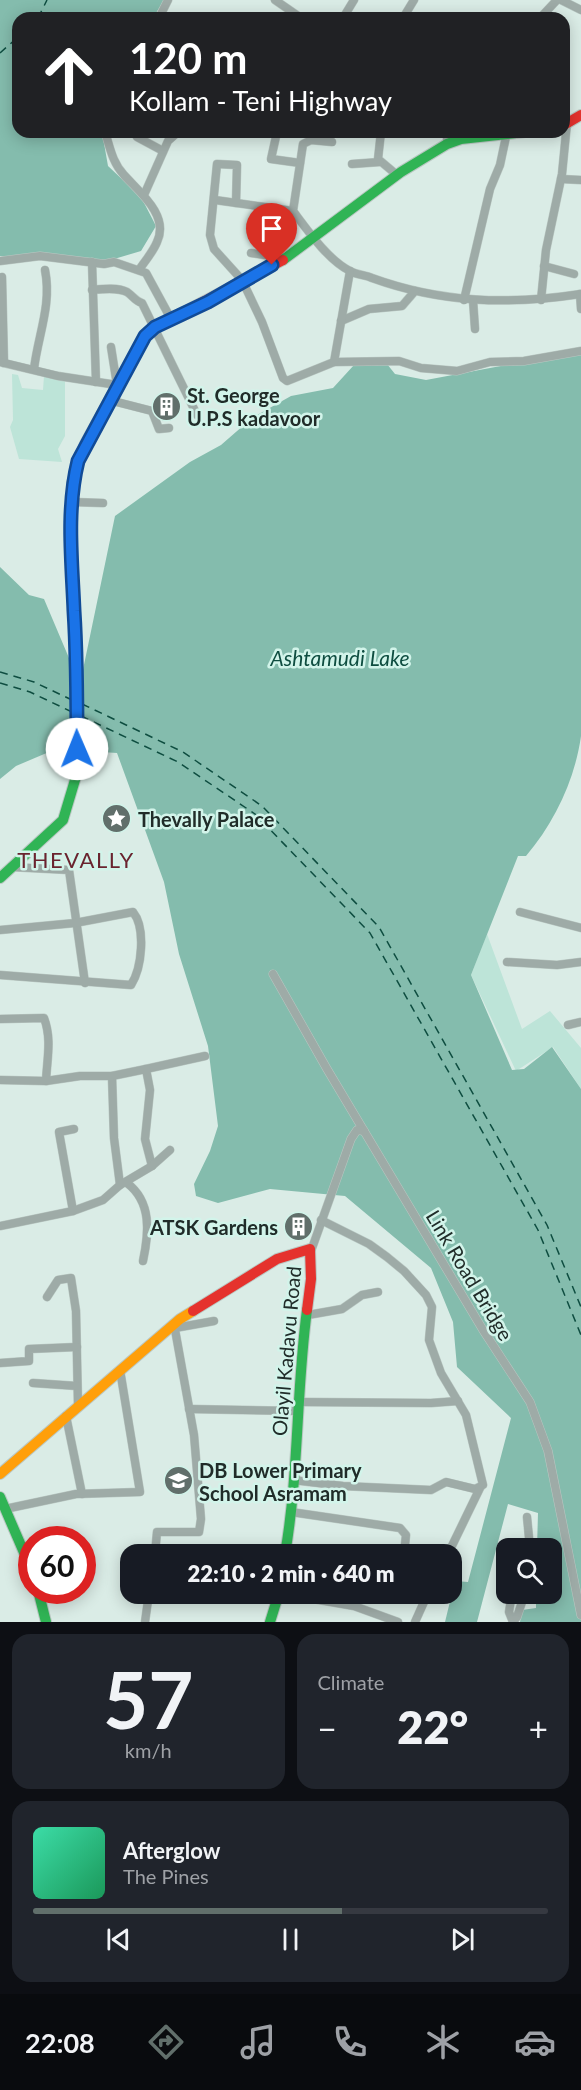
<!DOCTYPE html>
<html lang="en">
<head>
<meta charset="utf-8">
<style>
	body { margin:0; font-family:Lato,sans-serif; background:#20242c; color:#f1f3f6; height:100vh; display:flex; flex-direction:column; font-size:22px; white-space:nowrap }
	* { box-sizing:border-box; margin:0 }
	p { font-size:20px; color:#9ea1a6 }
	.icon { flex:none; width:33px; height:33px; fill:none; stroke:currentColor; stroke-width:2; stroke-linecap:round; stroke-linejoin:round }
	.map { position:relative; height:1622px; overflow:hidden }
	.side { display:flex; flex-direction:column; gap:12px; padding:12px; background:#0d0f14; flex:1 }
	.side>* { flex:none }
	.banner { position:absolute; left:12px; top:12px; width:558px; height:126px; border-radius:18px; box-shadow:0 3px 15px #0003; background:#202124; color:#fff; overflow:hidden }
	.fabs { position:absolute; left:496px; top:1538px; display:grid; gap:12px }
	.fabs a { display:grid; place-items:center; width:66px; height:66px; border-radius:12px; background:#171b24; box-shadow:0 3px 15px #0003; font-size:30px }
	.speed { position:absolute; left:18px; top:1526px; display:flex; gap:12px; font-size:30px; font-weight:700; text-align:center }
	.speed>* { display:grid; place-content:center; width:78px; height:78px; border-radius:50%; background:#171b24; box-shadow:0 3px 15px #0003; line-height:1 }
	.speed .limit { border:9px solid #d22; background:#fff; color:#111 }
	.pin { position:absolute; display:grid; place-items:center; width:51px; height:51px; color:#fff; margin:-62px -26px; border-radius:50% 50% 50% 0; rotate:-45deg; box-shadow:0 0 6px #0007 }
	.pin .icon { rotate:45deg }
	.me { position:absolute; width:66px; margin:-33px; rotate:359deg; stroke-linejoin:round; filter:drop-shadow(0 0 4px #0008) }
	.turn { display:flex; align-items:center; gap:21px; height:126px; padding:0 18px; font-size:27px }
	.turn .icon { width:78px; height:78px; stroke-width:2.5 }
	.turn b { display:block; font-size:42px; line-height:51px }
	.big { font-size:45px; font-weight:800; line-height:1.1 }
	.side .card { flex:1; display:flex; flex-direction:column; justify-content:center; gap:9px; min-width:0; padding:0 21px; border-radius:18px; background:#20242c }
	.side .dial { align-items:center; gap:0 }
	.dial b { font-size:78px; line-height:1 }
	.song { display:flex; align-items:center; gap:18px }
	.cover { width:72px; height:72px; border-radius:9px; background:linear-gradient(135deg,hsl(160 70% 55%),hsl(150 70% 35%)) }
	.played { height:6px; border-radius:3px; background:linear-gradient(90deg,#616f6b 60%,#363941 60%) }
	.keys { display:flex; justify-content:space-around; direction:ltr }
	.heat { display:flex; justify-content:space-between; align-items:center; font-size:33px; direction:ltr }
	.side .tiles { flex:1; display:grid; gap:12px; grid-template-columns:1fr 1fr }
	.card:last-child { grid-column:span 2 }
	.trip { position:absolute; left:120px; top:1544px; width:342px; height:60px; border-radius:18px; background:#171b24; box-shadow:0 3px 15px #0003; font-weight:800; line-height:60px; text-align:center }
	.tabs { display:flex; height:96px; justify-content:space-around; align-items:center; background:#090b0e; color:#9ea1a6 }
	.tabs .icon { width:42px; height:42px }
	.tabs .current { color:#616f6b }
	.tabs b { font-size:27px; color:#f1f3f6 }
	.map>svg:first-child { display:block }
	.green { fill:#bde4d8 }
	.water { fill:#84bcad }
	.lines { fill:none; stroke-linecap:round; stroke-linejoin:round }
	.ferry { stroke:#0e4d40; stroke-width:1.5; stroke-dasharray:8 6; stroke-linecap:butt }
	.street-casing { stroke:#bac8c3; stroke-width:9 }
	.fast-casing { stroke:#bac8c3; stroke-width:12 }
	.slow-casing { stroke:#bac8c3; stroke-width:12 }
	.jam-casing { stroke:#bac8c3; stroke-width:12 }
	.street { stroke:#9eaba7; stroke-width:8 }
	.fast { stroke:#30b455; stroke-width:10 }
	.slow { stroke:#ff9f0a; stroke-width:10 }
	.jam { stroke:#e5322d; stroke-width:10 }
	.route-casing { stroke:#114b97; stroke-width:15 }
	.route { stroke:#1a73e8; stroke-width:10 }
	.labels { text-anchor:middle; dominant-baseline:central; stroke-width:5; stroke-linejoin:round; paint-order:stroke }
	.poi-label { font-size:20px; font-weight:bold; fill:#202c29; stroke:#d2f4ea; text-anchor:start }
	.street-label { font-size:20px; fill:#202c29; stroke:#d2f4ea }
	.water-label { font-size:21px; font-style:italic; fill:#0e4d40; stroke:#d2f4ea }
	.quarter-label { font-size:22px; letter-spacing:1.5px; fill:#6a242f; stroke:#d2f4ea }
</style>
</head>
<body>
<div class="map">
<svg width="581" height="1622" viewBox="0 0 581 1622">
	<rect width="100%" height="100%" fill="#daece6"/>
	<g class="green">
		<polygon points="12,374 18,375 22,388 43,390 44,376 65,381 65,436 58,449 62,462 19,459 10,427 13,420"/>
		<polygon points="487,934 522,1029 550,1011 581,1048 581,1089 553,1047 516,1071 471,975"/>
	</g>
	<g class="water">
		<polygon points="0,0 164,0 153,18 18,18 18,132 102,132 108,166 141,197 156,226 141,251 104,262 0,256"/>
		<path d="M581 351V736C575 779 555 822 526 856H518L471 975 512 1070 524 1069 552 1047 581 1089V1622H520L522 1610 536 1608V1593H552V1548H537L538 1513 508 1504 477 1622H445L455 1581 468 1582 511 1418 457 1367 453 1322 431 1268 345 1196 270 1189 218 1203 196 1196 194 1184 210 1151 218 1126 208 1046 179 954 164 882 117 753 56 749 16 766 0 779V567L29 595 44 599 80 684 115 516 190 462 221 445 252 418 291 396 333 388 354 365 387 364 395 374 426 380Z"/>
	</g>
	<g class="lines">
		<g class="ferry">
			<polyline points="38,18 47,0"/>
			<polyline points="0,53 18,37"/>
			<polyline points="0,672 34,682 72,700"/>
			<polyline points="0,683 30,692 72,712"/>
			<polyline points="82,704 183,752 262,806 379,927 547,1225 581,1307"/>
			<polyline points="81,716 178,762 255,814 370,933 538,1230 581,1335"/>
		</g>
		<defs>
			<g id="street">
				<polyline points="275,0 301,18"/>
				<polyline points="561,0 581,10"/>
				<polyline points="159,18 168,0"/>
				<polyline points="343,18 354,0"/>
				<polyline points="403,18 414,0"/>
				<polyline points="540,18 557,0"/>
				<path d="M105 132C110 147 112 162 124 175 138 191 170 215 157 242 153 252 145 261 139 270"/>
				<polyline points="277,132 271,159 300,163"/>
				<polyline points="381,132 378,159 397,175"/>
				<polyline points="447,132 447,144"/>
				<polyline points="137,137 163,151"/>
				<path d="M332 142 311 140 303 144 293 211C308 231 328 260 350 271 357 275 365 275 372 278 441 303 509 305 581 294"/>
				<polyline points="352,164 380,162"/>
				<polyline points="561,179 581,180"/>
				<polyline points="144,195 168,141 178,132"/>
				<polyline points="215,200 293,211"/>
				<polyline points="236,203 237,165 217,164 210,235 214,249 242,280 262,322 283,378 287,381 334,362 399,361 421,368 457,371 490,362 524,361 581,351"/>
				<polyline points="251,253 285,258"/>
				<polyline points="0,261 40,256 104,264 114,262 146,273 171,319"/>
				<polyline points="92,262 96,382"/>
				<polyline points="544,266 574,274"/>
				<polyline points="2,277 4,363"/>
				<path d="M92 290C102 289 118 287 127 292 133 296 135 301 142 303L197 415"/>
				<polyline points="580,294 581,309"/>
				<polyline points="464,300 490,189 500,165 507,132"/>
				<polyline points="473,300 475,329"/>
				<polyline points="541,300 546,250 562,174 567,123"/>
				<polyline points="341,321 369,309 402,306 415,291"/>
				<polyline points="0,362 58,376 117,385 111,347"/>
				<polyline points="334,362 350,271"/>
				<path d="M34 369C38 335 52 305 45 270"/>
				<polyline points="109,400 152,411 159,429 169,428"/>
				<polyline points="72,502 103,503"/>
				<polyline points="11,867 69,870 85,983"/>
				<polyline points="520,912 581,928"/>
				<path d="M0 930 75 923 133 912C146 928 142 968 131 985L0 975"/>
				<polyline points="507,962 557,965 581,962"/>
				<polyline points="273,974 327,1069 483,1330 530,1402 548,1451 581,1615"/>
				<path d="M0 1019 44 1018C52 1039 47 1059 46 1081"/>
				<polyline points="568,1025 581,1022"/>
				<polyline points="146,1069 205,1056"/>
				<polyline points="112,1076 114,1138 120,1185"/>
				<polyline points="0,1080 46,1081 80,1076 112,1076 146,1069 150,1090 145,1139 152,1166"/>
				<path d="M127 1183C152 1202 149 1233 143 1261"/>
				<polyline points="73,1211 59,1132 74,1129"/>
				<polyline points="0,1226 73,1211 103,1200 120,1185 152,1166 170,1150"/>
				<polyline points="311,1251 351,1139 357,1130 364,1131"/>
				<polyline points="47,1297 58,1280 71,1278 76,1311 78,1405"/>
				<polyline points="308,1315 342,1309 362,1295 378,1292"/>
				<polyline points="175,1328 214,1321"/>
				<polyline points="0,1363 29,1361 29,1349 77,1347"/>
				<polyline points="33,1383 77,1386"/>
				<polyline points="299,1402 431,1403 458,1401"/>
				<polyline points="189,1409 298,1411"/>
				<polyline points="66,1416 82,1494"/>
				<polyline points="293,1480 343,1486 431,1490 446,1482 475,1489 483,1485 466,1415 441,1373 429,1340 432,1307 426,1295 404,1271 387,1257 369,1244 321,1220"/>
				<polyline points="5,1509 76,1494 140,1492 120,1370"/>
				<polyline points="291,1512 400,1528 406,1535 404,1554"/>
				<polyline points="527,1517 530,1548"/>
				<polyline points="155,1554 157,1532 199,1532 201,1519 194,1435 174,1324"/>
				<polyline points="448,1554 480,1488"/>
				<polyline points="279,1593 354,1606 398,1622"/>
				<polyline points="512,1593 509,1612 513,1622"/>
				<polyline points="145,1622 149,1593"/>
				<polyline points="415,1622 428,1593"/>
				<polyline points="513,1622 517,1617 525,1593"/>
			</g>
			<g id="fast">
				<polyline points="283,260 401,172 447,144 461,139 525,132"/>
				<polyline points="0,878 63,820 78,770 76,645 70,536 72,483 85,444 124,373"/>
				<polyline points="0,1497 32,1571"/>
				<path d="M285 1554C299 1474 296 1391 307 1310"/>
				<polyline points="38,1590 46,1622"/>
				<polyline points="270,1622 279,1593"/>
			</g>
			<polyline id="slow" points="0,1474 180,1319 193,1311"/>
			<g id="jam">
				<polyline points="564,125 581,115"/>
				<polyline points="124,373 145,336 155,327 283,260"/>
				<polyline points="193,1311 277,1259 310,1249 311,1279 307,1310"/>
			</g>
		</defs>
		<use href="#street" class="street-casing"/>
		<use href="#fast" class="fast-casing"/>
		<use href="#slow" class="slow-casing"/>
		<use href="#jam" class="jam-casing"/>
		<use href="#street" class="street"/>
		<use href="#fast" class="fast"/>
		<use href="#slow" class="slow"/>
		<use href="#jam" class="jam"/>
	</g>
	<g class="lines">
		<defs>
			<path id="route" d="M77 749C77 703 77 657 74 611 72 561 66 510 78 461L145 336 155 327 208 302 272 265"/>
		</defs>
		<use href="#route" class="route-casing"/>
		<use href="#route" class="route"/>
	</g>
	<defs>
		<symbol id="building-disc" viewBox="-11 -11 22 22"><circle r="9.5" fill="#616f6b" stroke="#d2f4ea"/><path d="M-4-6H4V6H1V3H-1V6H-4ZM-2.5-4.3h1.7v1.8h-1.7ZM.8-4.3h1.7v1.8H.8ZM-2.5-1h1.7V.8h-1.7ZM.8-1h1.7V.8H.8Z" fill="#fff"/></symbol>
		<symbol id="sight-disc" viewBox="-11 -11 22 22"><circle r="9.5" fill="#616f6b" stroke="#d2f4ea"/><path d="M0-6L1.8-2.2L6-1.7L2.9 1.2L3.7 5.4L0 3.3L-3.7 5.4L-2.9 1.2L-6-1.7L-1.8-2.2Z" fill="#fff"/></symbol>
		<symbol id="school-disc" viewBox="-11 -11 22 22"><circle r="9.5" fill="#616f6b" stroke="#d2f4ea"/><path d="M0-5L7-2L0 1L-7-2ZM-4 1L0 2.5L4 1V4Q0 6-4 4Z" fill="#fff"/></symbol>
	</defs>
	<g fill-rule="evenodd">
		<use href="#building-disc" x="150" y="390" width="33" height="33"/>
		<use href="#sight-disc" x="100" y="802" width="33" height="33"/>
		<use href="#building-disc" x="282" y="1210" width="33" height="33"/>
		<use href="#school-disc" x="162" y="1464" width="33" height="33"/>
	</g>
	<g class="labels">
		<g class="poi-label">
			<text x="187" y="395">St. George<tspan x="187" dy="23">U.P.S kadavoor</tspan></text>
			<text x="138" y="819">Thevally Palace</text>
			<text x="278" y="1227" text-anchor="end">ATSK Gardens</text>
			<text x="199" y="1470">DB Lower Primary<tspan x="199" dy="23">School Asramam</tspan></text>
		</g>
		<g class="street-label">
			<text transform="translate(470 1275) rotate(59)">Link Road Bridge</text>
			<text transform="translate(286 1351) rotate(-85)">Olayil Kadavu Road</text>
		</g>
		<g class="water-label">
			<text x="340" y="657">Ashtamudi Lake</text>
		</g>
		<g class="quarter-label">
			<text x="76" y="859">THEVALLY</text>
		</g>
	</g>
</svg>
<div class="fabs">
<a><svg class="icon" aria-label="search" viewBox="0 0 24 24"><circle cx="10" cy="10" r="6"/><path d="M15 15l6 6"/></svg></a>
</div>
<div class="speed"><div class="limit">60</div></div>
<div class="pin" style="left:272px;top:265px;background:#d93025"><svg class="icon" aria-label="arrive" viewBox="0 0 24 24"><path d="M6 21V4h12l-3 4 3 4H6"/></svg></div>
<svg class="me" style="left:77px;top:749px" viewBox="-20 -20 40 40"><circle r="19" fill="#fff"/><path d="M0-13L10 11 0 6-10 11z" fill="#1a73e8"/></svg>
<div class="trip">22:10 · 2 min · 640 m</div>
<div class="banner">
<div class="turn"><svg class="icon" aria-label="ahead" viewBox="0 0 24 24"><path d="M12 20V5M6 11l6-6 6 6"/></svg><div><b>120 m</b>Kollam - Teni Highway</div></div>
</div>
</div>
<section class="side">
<div class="tiles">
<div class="card dial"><b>57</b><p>km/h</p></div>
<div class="card"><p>Climate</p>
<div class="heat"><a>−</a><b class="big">22°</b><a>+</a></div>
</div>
<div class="card">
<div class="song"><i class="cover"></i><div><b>Afterglow</b><p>The Pines</p></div></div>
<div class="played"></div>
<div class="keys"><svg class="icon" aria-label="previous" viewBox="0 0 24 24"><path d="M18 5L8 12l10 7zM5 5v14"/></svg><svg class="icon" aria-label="pause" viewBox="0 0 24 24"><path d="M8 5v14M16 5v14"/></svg><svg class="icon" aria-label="next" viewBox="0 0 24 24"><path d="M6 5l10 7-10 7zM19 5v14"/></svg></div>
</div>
</div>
</section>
<nav class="tabs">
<b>22:08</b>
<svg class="icon current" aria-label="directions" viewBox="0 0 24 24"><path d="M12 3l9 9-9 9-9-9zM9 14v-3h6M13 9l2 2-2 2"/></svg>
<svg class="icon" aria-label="music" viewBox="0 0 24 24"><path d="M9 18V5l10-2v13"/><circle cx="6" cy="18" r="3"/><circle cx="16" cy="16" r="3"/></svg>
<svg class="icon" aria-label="phone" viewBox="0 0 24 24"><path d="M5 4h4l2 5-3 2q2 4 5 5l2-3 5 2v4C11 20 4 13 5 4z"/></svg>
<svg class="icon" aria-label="climate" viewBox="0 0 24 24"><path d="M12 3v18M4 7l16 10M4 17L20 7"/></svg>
<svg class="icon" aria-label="car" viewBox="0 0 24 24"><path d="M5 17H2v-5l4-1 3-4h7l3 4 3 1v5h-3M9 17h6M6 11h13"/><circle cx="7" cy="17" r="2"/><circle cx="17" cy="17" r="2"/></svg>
</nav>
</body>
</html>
